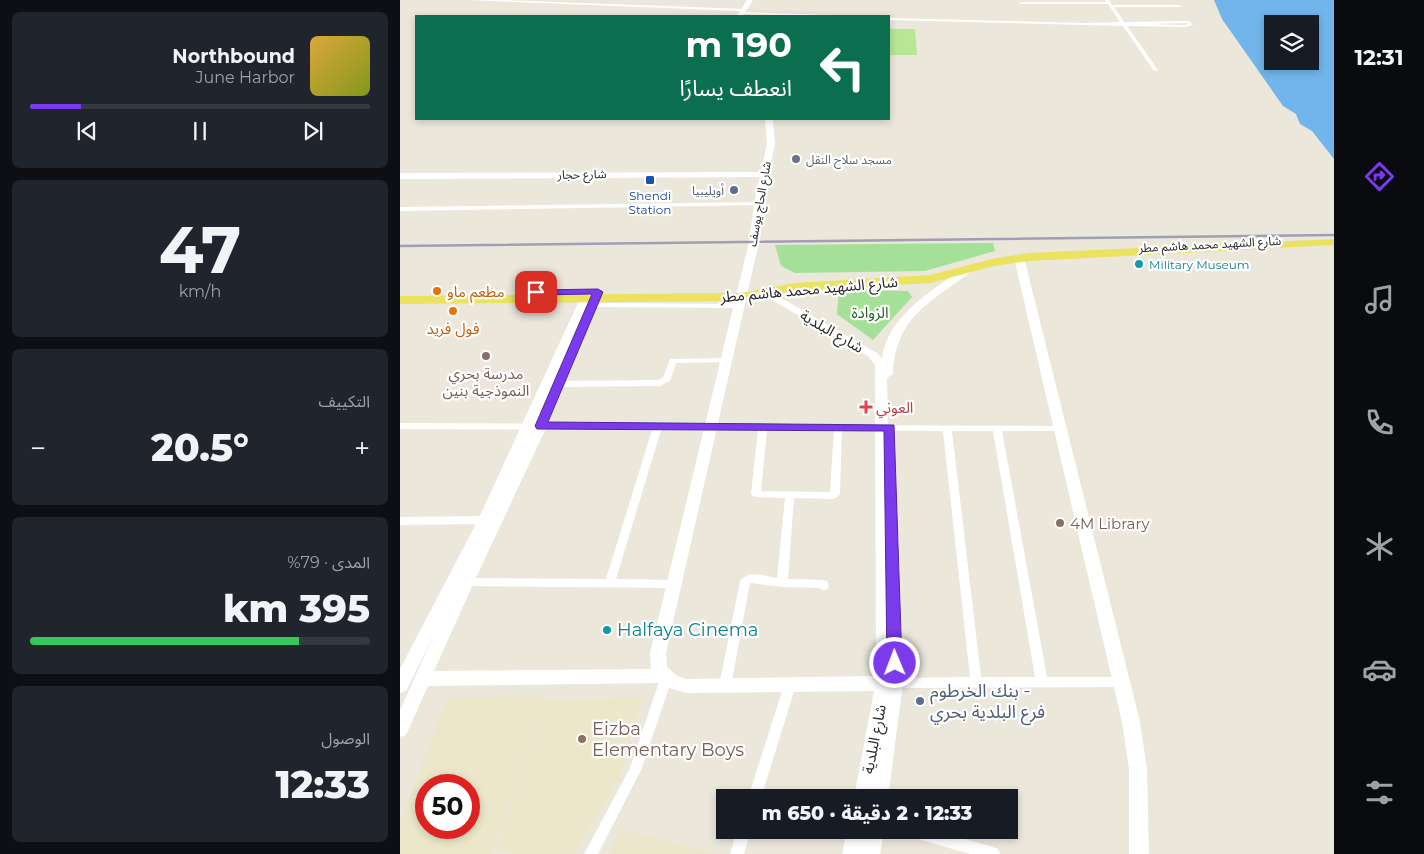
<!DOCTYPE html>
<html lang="ar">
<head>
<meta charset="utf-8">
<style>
	body { margin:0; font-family:Montserrat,"Noto Sans Arabic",sans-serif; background:#20242c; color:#f1f3f6; direction:rtl; height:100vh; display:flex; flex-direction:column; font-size:19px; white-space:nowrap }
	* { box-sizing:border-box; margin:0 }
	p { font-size:16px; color:#9ea1a6 }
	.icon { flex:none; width:28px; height:28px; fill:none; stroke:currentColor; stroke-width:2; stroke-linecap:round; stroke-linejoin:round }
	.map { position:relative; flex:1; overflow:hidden; direction:ltr }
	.sheet { display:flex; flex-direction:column; gap:12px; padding:12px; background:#0d0f14; width:400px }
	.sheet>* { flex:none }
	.top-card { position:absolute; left:15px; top:15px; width:475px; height:105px; border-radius:0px; box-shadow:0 2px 8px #0003; direction:rtl; background:#0b6e4f; color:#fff; overflow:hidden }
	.fabs { position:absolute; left:864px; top:15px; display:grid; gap:10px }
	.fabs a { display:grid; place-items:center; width:55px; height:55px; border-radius:0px; background:#171b24; box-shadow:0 2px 8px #0003; font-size:25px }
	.speed { position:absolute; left:15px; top:774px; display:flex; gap:10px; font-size:25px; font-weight:700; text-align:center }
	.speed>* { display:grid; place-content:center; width:65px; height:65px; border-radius:50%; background:#171b24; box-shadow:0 2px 8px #0003; line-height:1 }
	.speed .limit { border:8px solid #d22; background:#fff; color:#111 }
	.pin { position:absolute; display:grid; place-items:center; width:42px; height:42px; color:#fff; margin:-21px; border-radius:10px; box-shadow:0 2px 8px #0006 }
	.me { position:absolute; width:55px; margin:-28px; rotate:359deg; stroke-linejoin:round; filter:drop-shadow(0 0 4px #0008) }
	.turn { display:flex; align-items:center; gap:18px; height:105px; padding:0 15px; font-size:22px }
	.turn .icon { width:65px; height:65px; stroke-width:2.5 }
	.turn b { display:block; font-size:35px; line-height:42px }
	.big { font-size:38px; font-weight:800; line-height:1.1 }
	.sheet .widget { flex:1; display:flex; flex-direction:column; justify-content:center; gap:8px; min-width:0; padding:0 18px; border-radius:8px; background:#20242c }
	.sheet .dial { align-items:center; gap:0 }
	.dial b { font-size:65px; line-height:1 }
	.song { display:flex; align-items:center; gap:15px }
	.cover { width:60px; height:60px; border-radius:8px; background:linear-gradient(135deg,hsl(40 70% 55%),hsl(70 70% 35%)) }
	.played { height:5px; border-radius:2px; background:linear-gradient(90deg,#7c3aed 15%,#363941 15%) }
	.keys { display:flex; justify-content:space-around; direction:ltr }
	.heat { display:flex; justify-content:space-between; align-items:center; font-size:28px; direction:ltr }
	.charge { height:8px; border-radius:4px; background:linear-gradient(90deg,#34c759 79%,#363941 0) }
	.trip { position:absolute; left:316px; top:789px; width:302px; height:50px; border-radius:0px; background:#171b24; box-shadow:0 2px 8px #0003; font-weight:800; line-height:50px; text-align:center; direction:rtl }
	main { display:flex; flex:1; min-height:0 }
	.tabs { display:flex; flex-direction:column; width:90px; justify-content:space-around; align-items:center; background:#090b0e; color:#9ea1a6 }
	.tabs .icon { width:35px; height:35px }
	.tabs .current { color:#7c3aed }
	.tabs b { font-size:22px; color:#f1f3f6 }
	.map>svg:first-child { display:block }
	.education { fill:#ece7cb; fill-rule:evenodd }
	.green { fill:#a5e099 }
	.pitch { fill:#b6e795 }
	.water { fill:#71b5ea; fill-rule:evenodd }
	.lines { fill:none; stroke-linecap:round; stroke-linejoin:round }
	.street { fill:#fff; fill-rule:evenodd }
	.secondary { fill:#fff; fill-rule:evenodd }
	.primary { fill:#ebe360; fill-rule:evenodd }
	.rail { stroke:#9f9eb3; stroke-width:2.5 }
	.route { fill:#7c3aed; stroke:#51269a }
	.worship-dot { fill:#6b7280; stroke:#fff; stroke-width:2 }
	.transit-dot { fill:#1a4fb4; stroke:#fff; stroke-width:2 }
	.service-dot { fill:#5c6f8a; stroke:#fff; stroke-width:2 }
	.culture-dot { fill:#0f9aa8; stroke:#fff; stroke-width:2 }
	.food-dot { fill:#e8710a; stroke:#fff; stroke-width:2 }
	.education-dot { fill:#8d6e63; stroke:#fff; stroke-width:2 }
	.health-dot { fill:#e0444e; stroke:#fff; stroke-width:2 }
	.labels { text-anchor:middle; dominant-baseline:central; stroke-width:4.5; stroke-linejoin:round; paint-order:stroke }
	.far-worship-label { font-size:12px; fill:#5b616d; stroke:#fff; text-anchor:start }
	.far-street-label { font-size:12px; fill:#292929; stroke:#fff }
	.far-service-label { font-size:12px; fill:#4e5e75; stroke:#fff; text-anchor:end }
	.far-transit-label { font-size:12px; fill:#164399; stroke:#fff }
	.far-culture-label { font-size:12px; fill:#0d838f; stroke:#fff; text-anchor:start }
	.street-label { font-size:15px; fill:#292929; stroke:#fff }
	.food-label { font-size:15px; fill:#c56008; stroke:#fff; text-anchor:start }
	.park-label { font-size:15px; fill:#1e631c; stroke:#fff }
	.education-label { font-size:15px; fill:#785e54; stroke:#fff }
	.health-label { font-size:15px; fill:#be3a42; stroke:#fff; text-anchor:start }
	.near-culture-label { font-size:18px; fill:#0d838f; stroke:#fff; text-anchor:start }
	.near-service-label { font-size:18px; fill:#4e5e75; stroke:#fff; text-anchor:start }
	.near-education-label { font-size:18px; fill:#785e54; stroke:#fff; text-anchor:start }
</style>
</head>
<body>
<main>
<nav class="tabs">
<b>12:31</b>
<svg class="icon current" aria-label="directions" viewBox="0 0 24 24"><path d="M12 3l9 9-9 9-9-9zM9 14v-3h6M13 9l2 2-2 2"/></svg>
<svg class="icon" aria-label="music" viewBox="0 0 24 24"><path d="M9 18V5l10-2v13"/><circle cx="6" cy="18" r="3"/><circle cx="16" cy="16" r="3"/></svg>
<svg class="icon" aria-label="phone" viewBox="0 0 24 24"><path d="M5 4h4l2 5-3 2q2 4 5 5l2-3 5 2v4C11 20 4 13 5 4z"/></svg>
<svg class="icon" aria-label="climate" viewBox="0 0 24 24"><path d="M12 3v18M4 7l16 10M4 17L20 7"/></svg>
<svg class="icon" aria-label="car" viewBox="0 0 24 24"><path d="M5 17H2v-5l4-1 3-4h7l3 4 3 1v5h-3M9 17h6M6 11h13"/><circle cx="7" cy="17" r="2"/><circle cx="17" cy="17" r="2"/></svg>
<svg class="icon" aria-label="filters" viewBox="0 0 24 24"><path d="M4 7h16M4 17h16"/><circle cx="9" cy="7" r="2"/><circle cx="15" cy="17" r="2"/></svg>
</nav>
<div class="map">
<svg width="934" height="854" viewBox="0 0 934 854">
	<rect width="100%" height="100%" fill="#ebe7db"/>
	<g class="education">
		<path d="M145 696 144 700 243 697 220 777 174 854H113L95 850 142 707 91 854H0V822L47 698ZM26 785H69V828H26Z"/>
		<polygon points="221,828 287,847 316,854 209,854"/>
	</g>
	<g class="green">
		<polygon points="593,243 595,251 525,271 395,273 381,266 375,245"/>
		<polygon points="439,290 508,291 512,297 473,340 437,314"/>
	</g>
	<polygon class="pitch" points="489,29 515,29 517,55 489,55"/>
	<path class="water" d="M814 0H934V159L912 131 900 124 896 114 883 106 822 19ZM872 24H910V61H872Z"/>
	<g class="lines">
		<g class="street">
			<polygon points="67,0 101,0 343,9 345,10 343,11"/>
			<path d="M705 0H709L712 5H781L780 7H714L724 22 789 21 793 25 785 27 727 26 758 70 756 71H754L723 26 489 20V18L686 23 720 22 708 4H621L619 3 621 2H706ZM788 23V24L785 25 749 24Z"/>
			<polygon points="342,12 428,15 430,16 341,14"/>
			<polygon points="358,202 361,204 360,205 0,211 0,207"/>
			<polygon points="191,303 338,304 342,306 338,308 194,307 191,307"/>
			<polygon points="325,358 328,358 329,360 328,362 276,363 270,381 260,386 158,387 154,384 158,381 258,380 263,378 270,359"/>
			<path d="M0 423 662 426 663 428 662 430 659 431H602L647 677H722L726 678 728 682 726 686 722 687 495 688 491 687 489 683 491 679 495 678 570 677 543 431 442 430 440 494 436 498 433 499 394 498 388 579 423 580 427 581 429 586 428 589 424 590 420 588 382 587 350 583 331 686 329 690 325 691 321 690 319 686 340 581C348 569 365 576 377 578L385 498 356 497 353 496 351 494 358 430H261L216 579 275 580 279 581 280 584 279 587 275 588 66 586 62 585 61 582 62 579 66 578 206 579 252 430 0 429ZM367 430H434L430 492 361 491ZM552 431H593L635 677H581Z"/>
			<polygon points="85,516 88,517 90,520 88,523 85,524 0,525 0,517"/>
			<polygon points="266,674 270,675 272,679 241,770 198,854 184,854 230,768 260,679 262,675"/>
			<polygon points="390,680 394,681 396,685 361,798 348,798 384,685 386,681"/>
			<polygon points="337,830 351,830 344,854 330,854"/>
			<polygon points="504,830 534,830 593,847 598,849 600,854 570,854 511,837 506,835"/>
		</g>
		<g class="secondary">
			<polygon points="347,0 353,0 343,16 337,16"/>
			<path d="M365 119H373L375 144 362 204 359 242 266 653 267 667 277 676 286 679 476 676 475 365 469 357 362 294 363 292H371L477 353 482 358C488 315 532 291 563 268H571V272C530 302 495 318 493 374L487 378 490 534 497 535 499 539 503 683 488 798H454L474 691 286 693 266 687 262 683 28 686 6 735 0 737V710L34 635 6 691 0 693V669L78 520 183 292 188 289 193 292 198 289 203 292 147 426 74 582 34 671 251 669 250 653 349 242 354 204 360 177 0 179V173L361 172 367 144Z"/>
			<polygon points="619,255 624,258 740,722 747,769 749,854 729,854 729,769 722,722 614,258"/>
			<polygon points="447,830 484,830 480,854 442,854"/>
		</g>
		<polygon class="primary" points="934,239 934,245 629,261 594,266 530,283 395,291 340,301 0,304 0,296 340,293 395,283 530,275 592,259 629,253"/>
		<polyline class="rail" points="0,246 934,235"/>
	</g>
	<polygon class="route" points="198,289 203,292 148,422 494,425 502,663 500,668 495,670 489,668 487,663 484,431 137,429 135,426 192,294 136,295 131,292 136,290"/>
	<circle class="worship-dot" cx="396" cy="159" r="5"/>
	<rect class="transit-dot" x="245" y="175" width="10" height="10" rx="2.5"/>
	<g class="service-dot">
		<circle cx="334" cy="190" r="5"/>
		<circle cx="520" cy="701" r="5"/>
	</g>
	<g class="culture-dot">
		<circle cx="739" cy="264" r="5"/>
		<circle cx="207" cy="630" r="5"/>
	</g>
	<g class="food-dot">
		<circle cx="37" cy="291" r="5"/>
		<circle cx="53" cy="311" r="5"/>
	</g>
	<g class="education-dot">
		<circle cx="86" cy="356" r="5"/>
		<circle cx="660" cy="523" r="5"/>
		<circle cx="182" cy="739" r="5"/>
	</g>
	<path class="health-dot" d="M463.5 399.5h5v5h5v5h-5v5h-5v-5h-5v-5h5z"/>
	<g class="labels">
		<g class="far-worship-label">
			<text x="406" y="159">مسجد سلاح النقل</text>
		</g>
		<g class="far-street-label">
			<text transform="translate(182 174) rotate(-1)">شارع حجار</text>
			<text transform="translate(359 204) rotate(-80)">شارع الحاج يوسف</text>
			<text transform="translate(810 244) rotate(-3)">شارع الشهيد محمد هاشم مطر</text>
		</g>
		<g class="far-service-label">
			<text x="324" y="190">أويليبيا</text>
		</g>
		<g class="far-transit-label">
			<text x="250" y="195">Shendi<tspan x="250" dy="14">Station</tspan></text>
		</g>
		<g class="far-culture-label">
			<text x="749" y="264">Military Museum</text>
		</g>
		<g class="street-label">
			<text transform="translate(409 289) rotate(-5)">شارع الشهيد محمد هاشم مطر</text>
			<text transform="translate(432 331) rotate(30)">شارع البلدية</text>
			<text transform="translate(474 739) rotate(-79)">شارع البلدية</text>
		</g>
		<g class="food-label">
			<text x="47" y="291">مطعم ماو</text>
			<text x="53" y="328" text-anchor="middle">فول فريد</text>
		</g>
		<g class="park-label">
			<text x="470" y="312">الزوادة</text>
		</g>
		<g class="education-label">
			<text x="86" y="373">مدرسة بحري<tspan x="86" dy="17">النموذجية بنين</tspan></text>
			<text x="670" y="523" text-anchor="start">4M Library</text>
		</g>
		<g class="health-label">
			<text x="476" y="407">العوني</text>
		</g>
		<g class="near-culture-label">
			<text x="217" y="630">Halfaya Cinema</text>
		</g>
		<g class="near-service-label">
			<text x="530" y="691">بنك الخرطوم -<tspan x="530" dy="21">فرع البلدية بحري</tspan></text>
		</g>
		<g class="near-education-label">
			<text x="192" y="729">Eizba<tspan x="192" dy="21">Elementary Boys</tspan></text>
		</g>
	</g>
</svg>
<div class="fabs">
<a><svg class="icon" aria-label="layers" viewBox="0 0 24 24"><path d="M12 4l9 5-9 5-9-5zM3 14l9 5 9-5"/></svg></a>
</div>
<div class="speed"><div class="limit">50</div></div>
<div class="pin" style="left:136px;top:292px;background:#d93025"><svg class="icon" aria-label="arrive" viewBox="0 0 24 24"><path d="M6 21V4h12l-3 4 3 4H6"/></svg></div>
<svg class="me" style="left:495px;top:663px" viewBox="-20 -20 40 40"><circle r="17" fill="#7c3aed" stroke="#fff" stroke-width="3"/><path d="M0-11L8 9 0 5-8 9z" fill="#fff"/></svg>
<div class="trip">12:33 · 2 دقيقة · 650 m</div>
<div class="top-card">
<div class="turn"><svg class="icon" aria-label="left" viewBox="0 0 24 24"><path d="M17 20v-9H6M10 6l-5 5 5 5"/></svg><div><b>190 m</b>انعطف يسارًا</div></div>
</div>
</div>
<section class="sheet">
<div class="widget">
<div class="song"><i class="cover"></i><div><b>Northbound</b><p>June Harbor</p></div></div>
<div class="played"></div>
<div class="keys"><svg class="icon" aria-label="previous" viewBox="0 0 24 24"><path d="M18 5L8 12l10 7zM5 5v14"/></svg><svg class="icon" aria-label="pause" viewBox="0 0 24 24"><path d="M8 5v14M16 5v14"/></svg><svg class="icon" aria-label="next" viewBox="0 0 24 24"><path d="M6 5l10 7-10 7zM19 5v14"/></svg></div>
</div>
<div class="widget dial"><b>47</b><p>km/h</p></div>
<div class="widget"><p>التكييف</p>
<div class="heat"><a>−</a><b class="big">20.5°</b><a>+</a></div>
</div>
<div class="widget"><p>المدى · 79%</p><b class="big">395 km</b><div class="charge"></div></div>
<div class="widget"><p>الوصول</p><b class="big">12:33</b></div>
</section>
</main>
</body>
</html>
